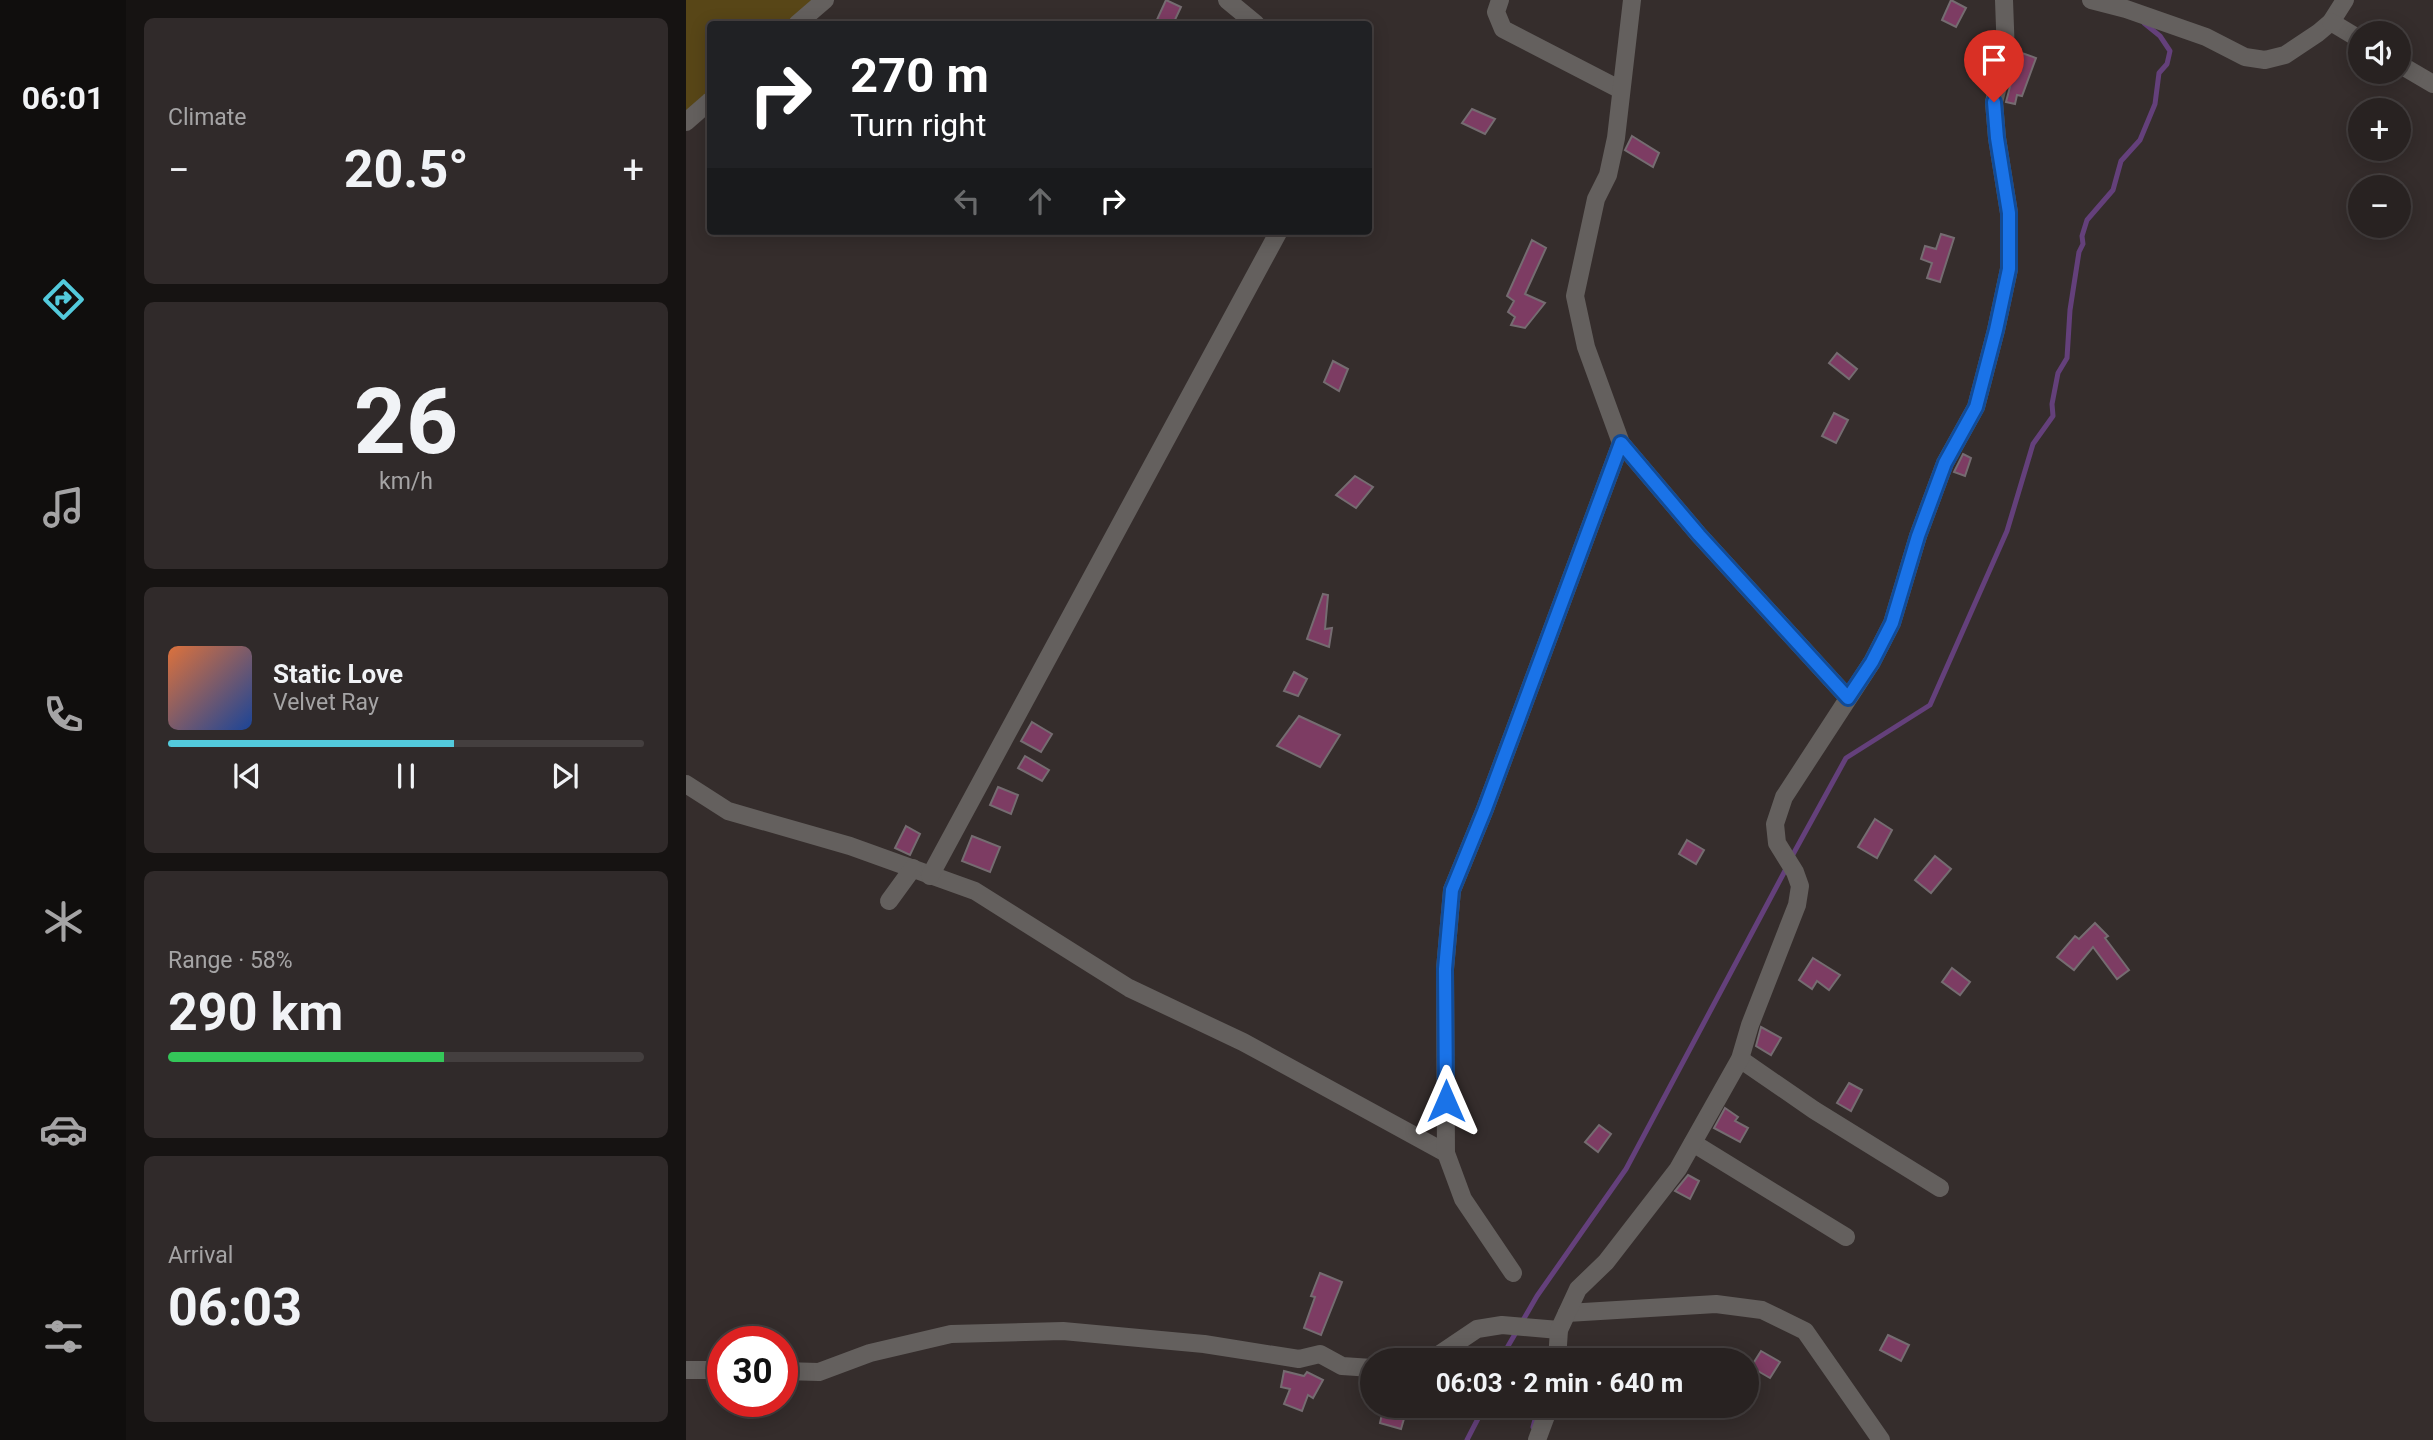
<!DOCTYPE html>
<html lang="en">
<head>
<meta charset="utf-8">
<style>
	body { margin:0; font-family:Roboto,sans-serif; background:#302a2a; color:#f1f3f6; height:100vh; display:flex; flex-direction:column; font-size:26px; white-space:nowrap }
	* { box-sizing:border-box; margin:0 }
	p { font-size:23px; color:#a5a4a5 }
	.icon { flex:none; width:38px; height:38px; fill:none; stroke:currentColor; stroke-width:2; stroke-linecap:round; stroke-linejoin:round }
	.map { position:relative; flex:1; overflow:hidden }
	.side { display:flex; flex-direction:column; gap:18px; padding:18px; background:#161312; width:560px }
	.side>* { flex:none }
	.top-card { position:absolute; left:21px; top:21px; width:665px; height:214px; border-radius:7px; box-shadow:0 4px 18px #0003,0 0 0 2px #443f3f; background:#202124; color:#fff; overflow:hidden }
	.buttons { position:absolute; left:1662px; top:21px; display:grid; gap:14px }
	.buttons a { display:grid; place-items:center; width:63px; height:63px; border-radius:50%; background:#282221; box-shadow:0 4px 18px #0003,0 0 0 2px #443f3f; font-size:35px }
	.speed { position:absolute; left:21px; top:1326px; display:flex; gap:14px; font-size:35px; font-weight:700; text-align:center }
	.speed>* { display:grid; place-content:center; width:91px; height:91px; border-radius:50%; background:#282221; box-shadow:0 4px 18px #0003,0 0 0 2px #443f3f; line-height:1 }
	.speed .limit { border:10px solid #d22; background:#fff; color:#111 }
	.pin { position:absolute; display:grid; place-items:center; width:60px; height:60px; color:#fff; margin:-72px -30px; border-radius:50% 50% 50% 0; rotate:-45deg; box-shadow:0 0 7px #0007 }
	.pin .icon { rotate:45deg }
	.me { position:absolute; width:77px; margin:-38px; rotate:0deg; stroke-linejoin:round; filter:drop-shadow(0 0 5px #0008) }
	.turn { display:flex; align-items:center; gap:24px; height:147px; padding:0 28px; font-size:32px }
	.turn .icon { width:91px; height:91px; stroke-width:2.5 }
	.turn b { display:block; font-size:49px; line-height:60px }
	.lanes { display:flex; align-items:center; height:66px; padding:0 28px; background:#0003; justify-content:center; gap:35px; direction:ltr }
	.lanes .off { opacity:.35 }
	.big { font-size:52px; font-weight:700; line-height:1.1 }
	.side .widget { flex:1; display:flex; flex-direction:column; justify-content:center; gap:10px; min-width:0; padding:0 24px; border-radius:10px; background:#302a2a }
	.side .dial { align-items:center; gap:0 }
	.dial b { font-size:91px; line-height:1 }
	.song { display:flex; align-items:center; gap:21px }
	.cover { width:84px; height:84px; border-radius:10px; background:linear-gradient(135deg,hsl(20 70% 55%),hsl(220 70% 35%)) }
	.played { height:7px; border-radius:4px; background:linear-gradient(90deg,#53cadc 60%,#443f3f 60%) }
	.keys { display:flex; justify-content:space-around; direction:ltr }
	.heat { display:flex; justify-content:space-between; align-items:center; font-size:38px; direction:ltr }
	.charge { height:10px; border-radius:5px; background:linear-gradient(90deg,#34c759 58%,#443f3f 0) }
	.trip { position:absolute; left:674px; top:1348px; width:399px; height:70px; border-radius:35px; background:#282221; box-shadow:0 4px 18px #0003,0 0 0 2px #443f3f; font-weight:700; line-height:70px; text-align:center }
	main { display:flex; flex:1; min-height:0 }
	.tab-bar { display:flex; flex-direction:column; width:126px; justify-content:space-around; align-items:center; background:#100e0d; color:#a5a4a5 }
	.tab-bar .icon { width:49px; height:49px }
	.tab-bar .on { color:#53cadc }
	.tab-bar b { font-size:32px; color:#f1f3f6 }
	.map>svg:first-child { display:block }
	.green { fill:#584617 }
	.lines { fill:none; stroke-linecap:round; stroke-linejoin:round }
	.stream { stroke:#64407b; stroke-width:5 }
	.building { fill:#7d3c63; stroke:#756c71; stroke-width:2 }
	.minor { stroke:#64605e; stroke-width:18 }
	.route-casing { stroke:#114b97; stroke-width:18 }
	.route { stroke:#1a73e8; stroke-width:12 }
</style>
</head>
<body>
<main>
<nav class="tab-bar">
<b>06:01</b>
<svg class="icon on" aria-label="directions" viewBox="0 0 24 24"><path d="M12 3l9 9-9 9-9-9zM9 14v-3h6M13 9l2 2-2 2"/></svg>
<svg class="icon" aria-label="music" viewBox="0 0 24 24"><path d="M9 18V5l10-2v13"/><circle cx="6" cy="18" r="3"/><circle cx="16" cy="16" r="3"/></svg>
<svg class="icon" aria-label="phone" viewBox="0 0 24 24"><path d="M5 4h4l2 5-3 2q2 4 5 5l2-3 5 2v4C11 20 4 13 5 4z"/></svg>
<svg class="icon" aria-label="climate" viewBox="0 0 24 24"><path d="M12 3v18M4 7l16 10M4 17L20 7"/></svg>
<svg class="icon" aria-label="car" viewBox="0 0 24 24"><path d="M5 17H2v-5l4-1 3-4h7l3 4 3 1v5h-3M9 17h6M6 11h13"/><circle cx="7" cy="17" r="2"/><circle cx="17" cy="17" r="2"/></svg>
<svg class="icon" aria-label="filters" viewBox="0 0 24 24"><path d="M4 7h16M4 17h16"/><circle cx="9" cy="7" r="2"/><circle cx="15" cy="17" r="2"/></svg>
</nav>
<section class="side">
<div class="widget"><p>Climate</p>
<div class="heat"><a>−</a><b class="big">20.5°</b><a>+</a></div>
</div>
<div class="widget dial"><b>26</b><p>km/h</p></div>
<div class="widget">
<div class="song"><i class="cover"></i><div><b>Static Love</b><p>Velvet Ray</p></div></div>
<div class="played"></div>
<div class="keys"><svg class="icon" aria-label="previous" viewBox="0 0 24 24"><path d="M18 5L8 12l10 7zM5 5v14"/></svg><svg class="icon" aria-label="pause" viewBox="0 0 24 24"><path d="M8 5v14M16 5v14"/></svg><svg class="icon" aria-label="next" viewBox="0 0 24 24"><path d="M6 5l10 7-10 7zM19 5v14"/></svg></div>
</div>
<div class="widget"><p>Range · 58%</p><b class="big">290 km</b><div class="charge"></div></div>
<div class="widget"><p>Arrival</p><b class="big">06:03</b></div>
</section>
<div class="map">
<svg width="1747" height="1440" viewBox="0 0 1747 1440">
	<rect width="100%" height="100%" fill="#352d2c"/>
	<polygon class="green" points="0,0 139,0 111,24 24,24 24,101 0,122"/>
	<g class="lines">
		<g class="stream">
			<polyline points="1105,858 1160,758 1244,705 1321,531 1347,444 1367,416 1366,404 1372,373 1381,358 1384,310 1393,252 1397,244 1396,236 1401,220 1427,190 1435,161 1454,140 1469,104 1473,73 1481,64 1484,51 1474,36 1458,23"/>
			<polyline points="814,1360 851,1296 940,1169 1101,867"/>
			<polyline points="847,1427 853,1405"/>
			<polyline points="781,1440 799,1405"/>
		</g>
	</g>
	<g class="building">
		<polygon points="480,0 495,7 487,24 469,24"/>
		<polygon points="1265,0 1280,8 1270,27 1256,20"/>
		<polygon points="1333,52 1350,58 1336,96 1331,95 1329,104 1320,102"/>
		<polygon points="786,109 809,119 799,134 776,123"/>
		<polygon points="946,136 973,153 967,167 939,150"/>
		<polygon points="1255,234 1268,238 1254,282 1241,278 1246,263 1235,259 1239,246 1250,249"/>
		<polygon points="846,240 860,248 839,294 859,303 839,328 825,325 829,317 822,312 828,301 821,296"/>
		<polygon points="1151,353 1171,369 1163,379 1143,363"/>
		<polygon points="647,361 662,369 653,391 638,382"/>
		<polygon points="1148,413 1162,420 1150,443 1136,436"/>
		<polygon points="1277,454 1285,458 1279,476 1268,472"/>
		<polygon points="669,476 687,487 670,508 650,495"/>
		<polygon points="637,594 642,595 639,629 646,628 643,647 621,639"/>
		<polygon points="608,672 621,679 612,696 598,691"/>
		<polygon points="613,716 654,735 634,767 591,746"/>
		<polygon points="346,722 366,734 355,752 335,741"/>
		<polygon points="339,756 363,770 356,781 332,768"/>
		<polygon points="312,787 332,795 325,814 304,805"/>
		<polygon points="1189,819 1206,830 1191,858 1172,847"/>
		<polygon points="220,826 234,834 224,855 209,848"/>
		<polygon points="286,836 314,847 304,872 276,861"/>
		<polygon points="1001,840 1018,850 1010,864 993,854"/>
		<polygon points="1249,856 1265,869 1245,893 1229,880"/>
		<polygon points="1409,923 1422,936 1419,938 1443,970 1431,979 1407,947 1388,970 1371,957 1389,936 1393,939"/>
		<polygon points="1127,958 1154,975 1143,990 1131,981 1126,989 1113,980"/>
		<polygon points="1266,968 1284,982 1274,995 1256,982"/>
		<polygon points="1075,1027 1095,1038 1085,1055 1070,1046"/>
		<polygon points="1163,1083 1176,1090 1165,1111 1151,1103"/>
		<polygon points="1039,1108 1052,1117 1049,1121 1062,1128 1054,1142 1028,1128"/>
		<polygon points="913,1125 925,1134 912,1152 899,1142"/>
		<polygon points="1002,1175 1013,1181 1004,1199 989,1191"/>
		<polygon points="634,1273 656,1282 635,1335 618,1328 629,1297 625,1296"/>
		<polygon points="1202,1335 1223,1345 1215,1361 1194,1350"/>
		<polygon points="1075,1351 1094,1362 1084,1378 1065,1367"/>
		<polygon points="598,1371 618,1376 621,1372 637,1380 627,1398 622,1395 616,1411 598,1404 604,1389 595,1387"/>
		<polygon points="698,1405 722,1405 715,1429 694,1423"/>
	</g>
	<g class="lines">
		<g class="minor">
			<polyline points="541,0 570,24"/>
			<polyline points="814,0 810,12 817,29 935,90"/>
			<polyline points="946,0 930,138 922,175 910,199 889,296 900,347 935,443 1013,535 1162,698"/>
			<polyline points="1405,0 1440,9 1520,37 1559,57 1579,60 1599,55 1632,33 1645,22 1659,0"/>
			<polyline points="1645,22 1675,40"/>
			<polyline points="111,24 139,0"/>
			<polyline points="1713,64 1747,84"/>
			<polyline points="0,122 24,101"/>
			<polyline points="0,784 42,811 164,846 289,891 443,988 557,1042 760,1153"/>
			<polyline points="244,876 593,231"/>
			<polyline points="203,901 227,868"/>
			<polyline points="1054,1059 1128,1110 1254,1188"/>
			<polyline points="1007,1143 1160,1237"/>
			<polyline points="827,1273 777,1199 760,1153 759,969 766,890 799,809 935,443"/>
			<polyline points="881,1313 1030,1304 1076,1310 1119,1331 1195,1440"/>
			<polyline points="745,1360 791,1329 816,1325 873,1330"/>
			<polyline points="871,1360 873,1330 892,1289 920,1262 992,1169 1054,1059 1064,1025 1111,905 1114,886 1109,872 1091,843 1089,824 1098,797 1186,662 1206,623 1232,536 1259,463 1290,407 1310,330 1323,269 1323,213 1311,138 1308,102 1320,55 1318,0"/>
			<polyline points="0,1370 37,1370"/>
			<polyline points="96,1371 133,1372 184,1353 265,1334 377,1331 518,1344 613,1359 634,1354 656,1366 686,1368"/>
			<polyline points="851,1440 864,1405"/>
		</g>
	</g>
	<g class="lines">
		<defs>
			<polyline id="route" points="760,1101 759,969 766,890 799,809 935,443 1013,535 1162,698 1186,662 1206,623 1232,536 1259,463 1290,407 1310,330 1323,269 1323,213 1311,138 1308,102"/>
		</defs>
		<use href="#route" class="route-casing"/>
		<use href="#route" class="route"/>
	</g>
</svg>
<div class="buttons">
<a><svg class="icon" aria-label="sound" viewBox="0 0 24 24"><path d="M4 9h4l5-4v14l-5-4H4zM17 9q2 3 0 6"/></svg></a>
<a>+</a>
<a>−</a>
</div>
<div class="speed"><div class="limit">30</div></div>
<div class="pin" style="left:1308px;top:102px;background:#d93025"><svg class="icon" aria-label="arrive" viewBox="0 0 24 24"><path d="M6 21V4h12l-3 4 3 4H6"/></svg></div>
<svg class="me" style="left:760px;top:1101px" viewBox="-20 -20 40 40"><path d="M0-17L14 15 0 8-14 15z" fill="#1a73e8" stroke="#fff" stroke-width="4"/></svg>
<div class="trip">06:03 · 2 min · 640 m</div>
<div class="top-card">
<div class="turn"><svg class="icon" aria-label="right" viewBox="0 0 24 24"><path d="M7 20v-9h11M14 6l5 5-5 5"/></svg><div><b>270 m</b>Turn right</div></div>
<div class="lanes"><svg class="icon off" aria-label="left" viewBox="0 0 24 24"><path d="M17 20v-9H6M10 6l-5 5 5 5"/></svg><svg class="icon off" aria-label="ahead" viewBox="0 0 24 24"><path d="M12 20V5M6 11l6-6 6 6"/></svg><svg class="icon" aria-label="right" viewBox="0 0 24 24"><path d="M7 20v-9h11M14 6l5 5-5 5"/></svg></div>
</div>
</div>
</main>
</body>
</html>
